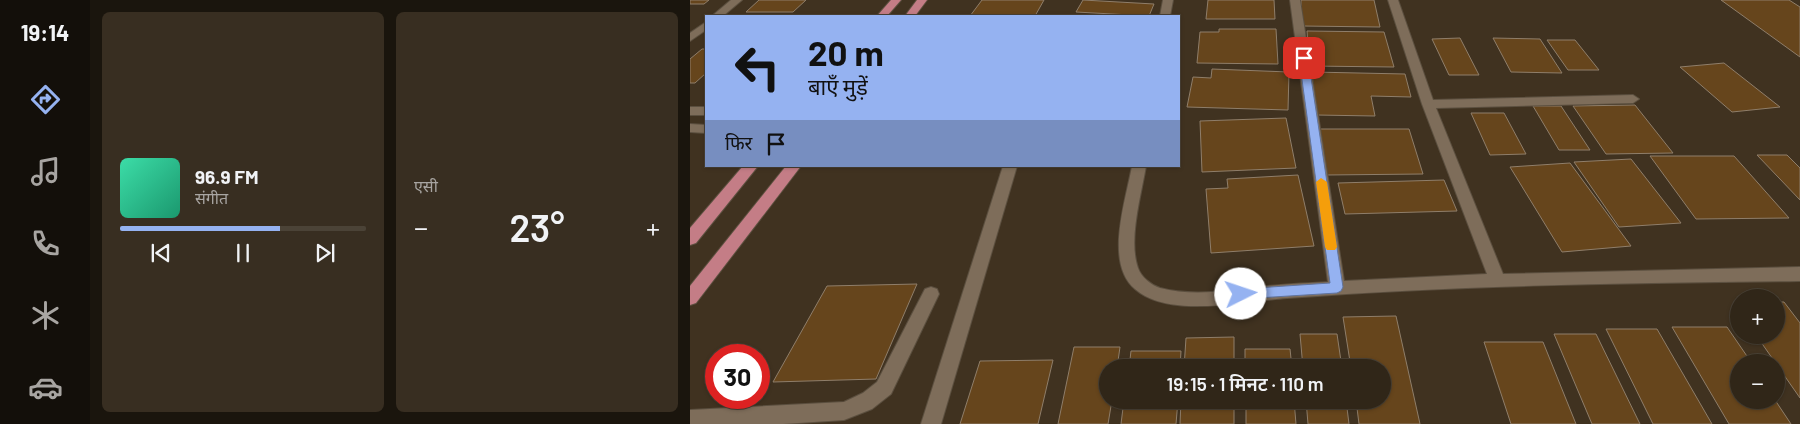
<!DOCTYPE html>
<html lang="hi">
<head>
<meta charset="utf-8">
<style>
	body { margin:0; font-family:Barlow,"Noto Sans Devanagari",sans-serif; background:#382e21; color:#f1f3f6; height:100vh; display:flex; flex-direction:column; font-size:19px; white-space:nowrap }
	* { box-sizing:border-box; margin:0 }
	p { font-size:16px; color:#a8a5a2 }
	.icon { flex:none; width:28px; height:28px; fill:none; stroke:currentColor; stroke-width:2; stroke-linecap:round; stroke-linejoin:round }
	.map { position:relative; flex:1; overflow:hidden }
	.details { display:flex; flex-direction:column; gap:12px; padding:12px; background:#1a150d; width:600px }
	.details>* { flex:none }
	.hud { position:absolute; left:15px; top:15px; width:475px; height:152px; border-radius:0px; box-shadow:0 1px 4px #0004,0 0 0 1px #4b4337; background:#95b2f1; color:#111; overflow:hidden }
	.buttons { position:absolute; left:1040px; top:289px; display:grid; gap:10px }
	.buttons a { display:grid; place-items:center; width:55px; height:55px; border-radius:50%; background:#302618; box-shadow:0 1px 4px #0004,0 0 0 1px #4b4337; font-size:25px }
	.speed { position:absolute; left:15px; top:344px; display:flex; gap:10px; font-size:25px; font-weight:700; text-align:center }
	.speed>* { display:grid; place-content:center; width:65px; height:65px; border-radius:50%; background:#302618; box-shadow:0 1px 4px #0004,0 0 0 1px #4b4337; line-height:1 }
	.speed .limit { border:8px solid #d22; background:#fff; color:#111 }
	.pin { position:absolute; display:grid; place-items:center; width:42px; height:42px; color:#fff; margin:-21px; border-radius:10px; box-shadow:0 2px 8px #0006 }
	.me { position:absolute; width:55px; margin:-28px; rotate:86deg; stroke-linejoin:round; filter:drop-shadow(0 0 4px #0008) }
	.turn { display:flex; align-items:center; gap:18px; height:105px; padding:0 20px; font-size:22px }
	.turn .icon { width:65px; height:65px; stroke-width:2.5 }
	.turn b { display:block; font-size:35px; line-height:42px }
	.then { display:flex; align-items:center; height:48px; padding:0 20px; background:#0003; gap:10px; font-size:19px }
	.big { font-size:38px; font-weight:600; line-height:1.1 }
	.details .card { flex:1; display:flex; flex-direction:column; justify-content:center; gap:8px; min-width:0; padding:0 18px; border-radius:8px; background:#382e21 }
	.song { display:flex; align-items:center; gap:15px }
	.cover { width:60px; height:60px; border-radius:8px; background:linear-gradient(135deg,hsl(160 70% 55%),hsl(160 70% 35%)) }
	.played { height:5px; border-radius:2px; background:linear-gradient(90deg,#95b2f1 65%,#4b4337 65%) }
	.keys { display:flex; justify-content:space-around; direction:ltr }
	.heat { display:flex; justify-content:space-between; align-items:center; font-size:28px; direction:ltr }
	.details .tiles { flex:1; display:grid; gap:12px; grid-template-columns:repeat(2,1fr) }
	.trip { position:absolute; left:409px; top:359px; width:292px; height:50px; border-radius:25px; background:#302618; box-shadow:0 1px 4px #0004,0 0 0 1px #4b4337; font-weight:600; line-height:50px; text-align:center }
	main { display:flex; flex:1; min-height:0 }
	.menu { display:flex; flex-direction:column; width:90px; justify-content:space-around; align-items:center; background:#130f0a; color:#a8a5a2 }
	.menu .icon { width:35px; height:35px }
	.menu .selected { color:#95b2f1 }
	.menu b { font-size:22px; color:#f1f3f6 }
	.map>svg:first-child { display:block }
	.building { fill:#66451c; stroke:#8f7e6a }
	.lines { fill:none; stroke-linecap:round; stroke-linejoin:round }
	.minor-casing { stroke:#5b4f3f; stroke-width:2 }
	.major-casing { stroke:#5b4f3f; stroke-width:2 }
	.minor { fill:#7e6d5a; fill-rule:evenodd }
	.major { fill:#c47d86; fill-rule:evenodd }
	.route { fill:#95b2f1; stroke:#61749d }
	.slow { fill:#f59e0b }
</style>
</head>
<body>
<main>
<nav class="menu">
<b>19:14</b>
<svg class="icon selected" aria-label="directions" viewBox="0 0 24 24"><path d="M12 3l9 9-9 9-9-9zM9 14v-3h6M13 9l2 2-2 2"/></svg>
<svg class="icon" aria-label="music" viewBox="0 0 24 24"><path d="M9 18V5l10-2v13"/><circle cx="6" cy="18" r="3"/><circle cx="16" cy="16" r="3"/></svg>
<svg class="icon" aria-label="phone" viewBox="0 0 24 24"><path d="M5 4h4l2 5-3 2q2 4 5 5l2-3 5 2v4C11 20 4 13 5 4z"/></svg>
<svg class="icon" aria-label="climate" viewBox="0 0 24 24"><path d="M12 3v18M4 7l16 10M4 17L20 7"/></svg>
<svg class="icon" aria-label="car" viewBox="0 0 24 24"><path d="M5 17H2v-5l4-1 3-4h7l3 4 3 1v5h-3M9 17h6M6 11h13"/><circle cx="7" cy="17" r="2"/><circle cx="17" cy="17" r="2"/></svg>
</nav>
<section class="details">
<div class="tiles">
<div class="card">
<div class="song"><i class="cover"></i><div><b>96.9 FM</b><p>संगीत</p></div></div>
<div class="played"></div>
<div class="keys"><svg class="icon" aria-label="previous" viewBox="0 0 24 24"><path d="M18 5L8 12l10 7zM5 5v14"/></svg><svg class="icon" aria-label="pause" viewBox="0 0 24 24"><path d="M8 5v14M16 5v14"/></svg><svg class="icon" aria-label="next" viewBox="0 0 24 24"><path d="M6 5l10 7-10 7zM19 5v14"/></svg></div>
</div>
<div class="card"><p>एसी</p>
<div class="heat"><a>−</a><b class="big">23°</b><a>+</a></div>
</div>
</div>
</section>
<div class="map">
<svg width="1110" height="424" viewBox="0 0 1110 424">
	<rect width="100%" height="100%" fill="#403220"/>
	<g class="building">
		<polygon points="0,0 19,0 14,4 0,4"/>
		<polygon points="69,0 116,0 103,12 56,12"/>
		<polygon points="292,0 354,0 345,16 280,16"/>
		<polygon points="393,0 464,4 459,16 386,12"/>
		<polygon points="518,0 584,0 585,19 516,19"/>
		<polygon points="611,0 684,0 690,27 612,26"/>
		<polygon points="1031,0 1099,0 1110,7 1110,57"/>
		<polygon points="529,29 586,29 588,64 507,63 510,32 529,32"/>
		<polygon points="617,31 694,32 704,67 620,66"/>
		<polygon points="770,38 789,75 759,75 742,39"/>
		<polygon points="803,38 850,39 872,73 821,72"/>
		<polygon points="857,40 885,40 909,70 878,70"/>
		<polygon points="12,49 16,49 16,73 5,83 0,83 0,59"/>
		<polygon points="1034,63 1090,107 1042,112 990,67"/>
		<polygon points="522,69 599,72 598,110 497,107 503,77 521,78"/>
		<polygon points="622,72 715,74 721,97 681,96 685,116 626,115"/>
		<polygon points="945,105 983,153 916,154 883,106"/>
		<polygon points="843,106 871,106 900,150 869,150"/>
		<polygon points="781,113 814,113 836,154 800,155"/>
		<polygon points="596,118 606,168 512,172 510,121"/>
		<polygon points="629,129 719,129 733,174 636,175"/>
		<polygon points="1067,155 1097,155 1110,168 1110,200"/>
		<polygon points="960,156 1044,156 1099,218 1006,219"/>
		<polygon points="941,159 991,223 929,227 884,162"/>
		<polygon points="880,163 941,246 872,252 820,167"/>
		<polygon points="608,175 624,246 521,253 516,189 538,188 537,179"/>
		<polygon points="754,180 767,211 655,214 648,183"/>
		<polygon points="227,284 186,379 83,382 137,286"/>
		<polygon points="1086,302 1094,302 1110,323 1110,398 1066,335 1086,335"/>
		<polygon points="706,316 730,424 669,424 666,400 692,400 692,368 661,368 653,317"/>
		<polygon points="982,327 1037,327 1061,362 1049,362 1049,400 1085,400 1101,424 1039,424"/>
		<polygon points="916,329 967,329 1022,424 963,424"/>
		<polygon points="610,334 647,334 652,368 613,368"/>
		<polygon points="864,334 906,334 950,424 902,424"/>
		<polygon points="544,337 544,368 494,368 496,338"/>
		<polygon points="794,342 853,342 886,424 821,424"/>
		<polygon points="384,347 430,347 427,368 418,368 418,400 422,400 418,424 368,424"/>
		<polygon points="555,349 600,349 602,368 555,368"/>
		<polygon points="441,351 491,351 490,368 439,368"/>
		<polygon points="363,360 348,424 270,424 290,361"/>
		<polygon points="434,400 488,400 486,424 431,424"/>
		<polygon points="491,400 544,400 544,424 490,424"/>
		<polygon points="556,400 604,400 606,424 556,424"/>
		<polygon points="616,400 656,400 659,424 618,424"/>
	</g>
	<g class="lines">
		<defs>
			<g id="minor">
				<polygon points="41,0 52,0 33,16 22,16"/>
				<polygon points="473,0 483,0 480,16 470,16"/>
				<path d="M600 0H610L654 281 797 274 732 104 698 0H708L743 100 943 95 949 99 943 103 746 108 813 274 1110 267V281C939 283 768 285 597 298 555 301 479 319 445 289 414 263 436 200 442 166H456C451 196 438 240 448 268 451 277 461 285 470 288 504 297 543 290 577 286 597 284 618 283 638 282Z"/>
				<polygon points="16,22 16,30 0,41 0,33"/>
				<rect x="0" y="107" width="16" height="8"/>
				<polygon points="0,124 16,125 16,133 0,132"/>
				<polygon points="313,166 327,166 251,424 231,424"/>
				<polygon points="241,287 247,289 249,294 201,394 182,409 154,420 93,424 0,424 0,410 154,402 173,393 187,382 235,289"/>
			</g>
			<g id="major">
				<polygon points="201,0 211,0 197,16 187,16"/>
				<polygon points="227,0 237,0 225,16 215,16"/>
				<polygon points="53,166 68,166 6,243 0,245 0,228"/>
				<polygon points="96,166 111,166 6,303 0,305 0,286"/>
			</g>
		</defs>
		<use href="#minor" class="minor-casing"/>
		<use href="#major" class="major-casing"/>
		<use href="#minor" class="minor"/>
		<use href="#major" class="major"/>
	</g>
	<polygon class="route" points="614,55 618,58 653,287 651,291 647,293 551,299 547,298 545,294 547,291 551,289 640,283 609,58"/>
	<polygon class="slow" points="631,178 637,182 647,247 645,250 637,250 635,247 626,182"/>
</svg>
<div class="buttons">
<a>+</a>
<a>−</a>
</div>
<div class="speed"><div class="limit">30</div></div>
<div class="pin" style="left:614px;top:58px;background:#d93025"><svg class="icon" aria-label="arrive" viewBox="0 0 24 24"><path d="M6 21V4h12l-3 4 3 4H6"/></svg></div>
<svg class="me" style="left:551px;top:294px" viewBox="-20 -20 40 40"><circle r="19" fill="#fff"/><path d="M0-13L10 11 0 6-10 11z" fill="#95b2f1"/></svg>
<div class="trip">19:15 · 1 मिनट · 110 m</div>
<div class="hud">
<div class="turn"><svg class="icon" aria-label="left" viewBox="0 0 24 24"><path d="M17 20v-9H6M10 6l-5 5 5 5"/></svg><div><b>20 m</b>बाएँ मुड़ें</div></div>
<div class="then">फिर<svg class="icon" aria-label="arrive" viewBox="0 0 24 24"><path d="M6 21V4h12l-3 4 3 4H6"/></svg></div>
</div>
</div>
</main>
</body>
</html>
